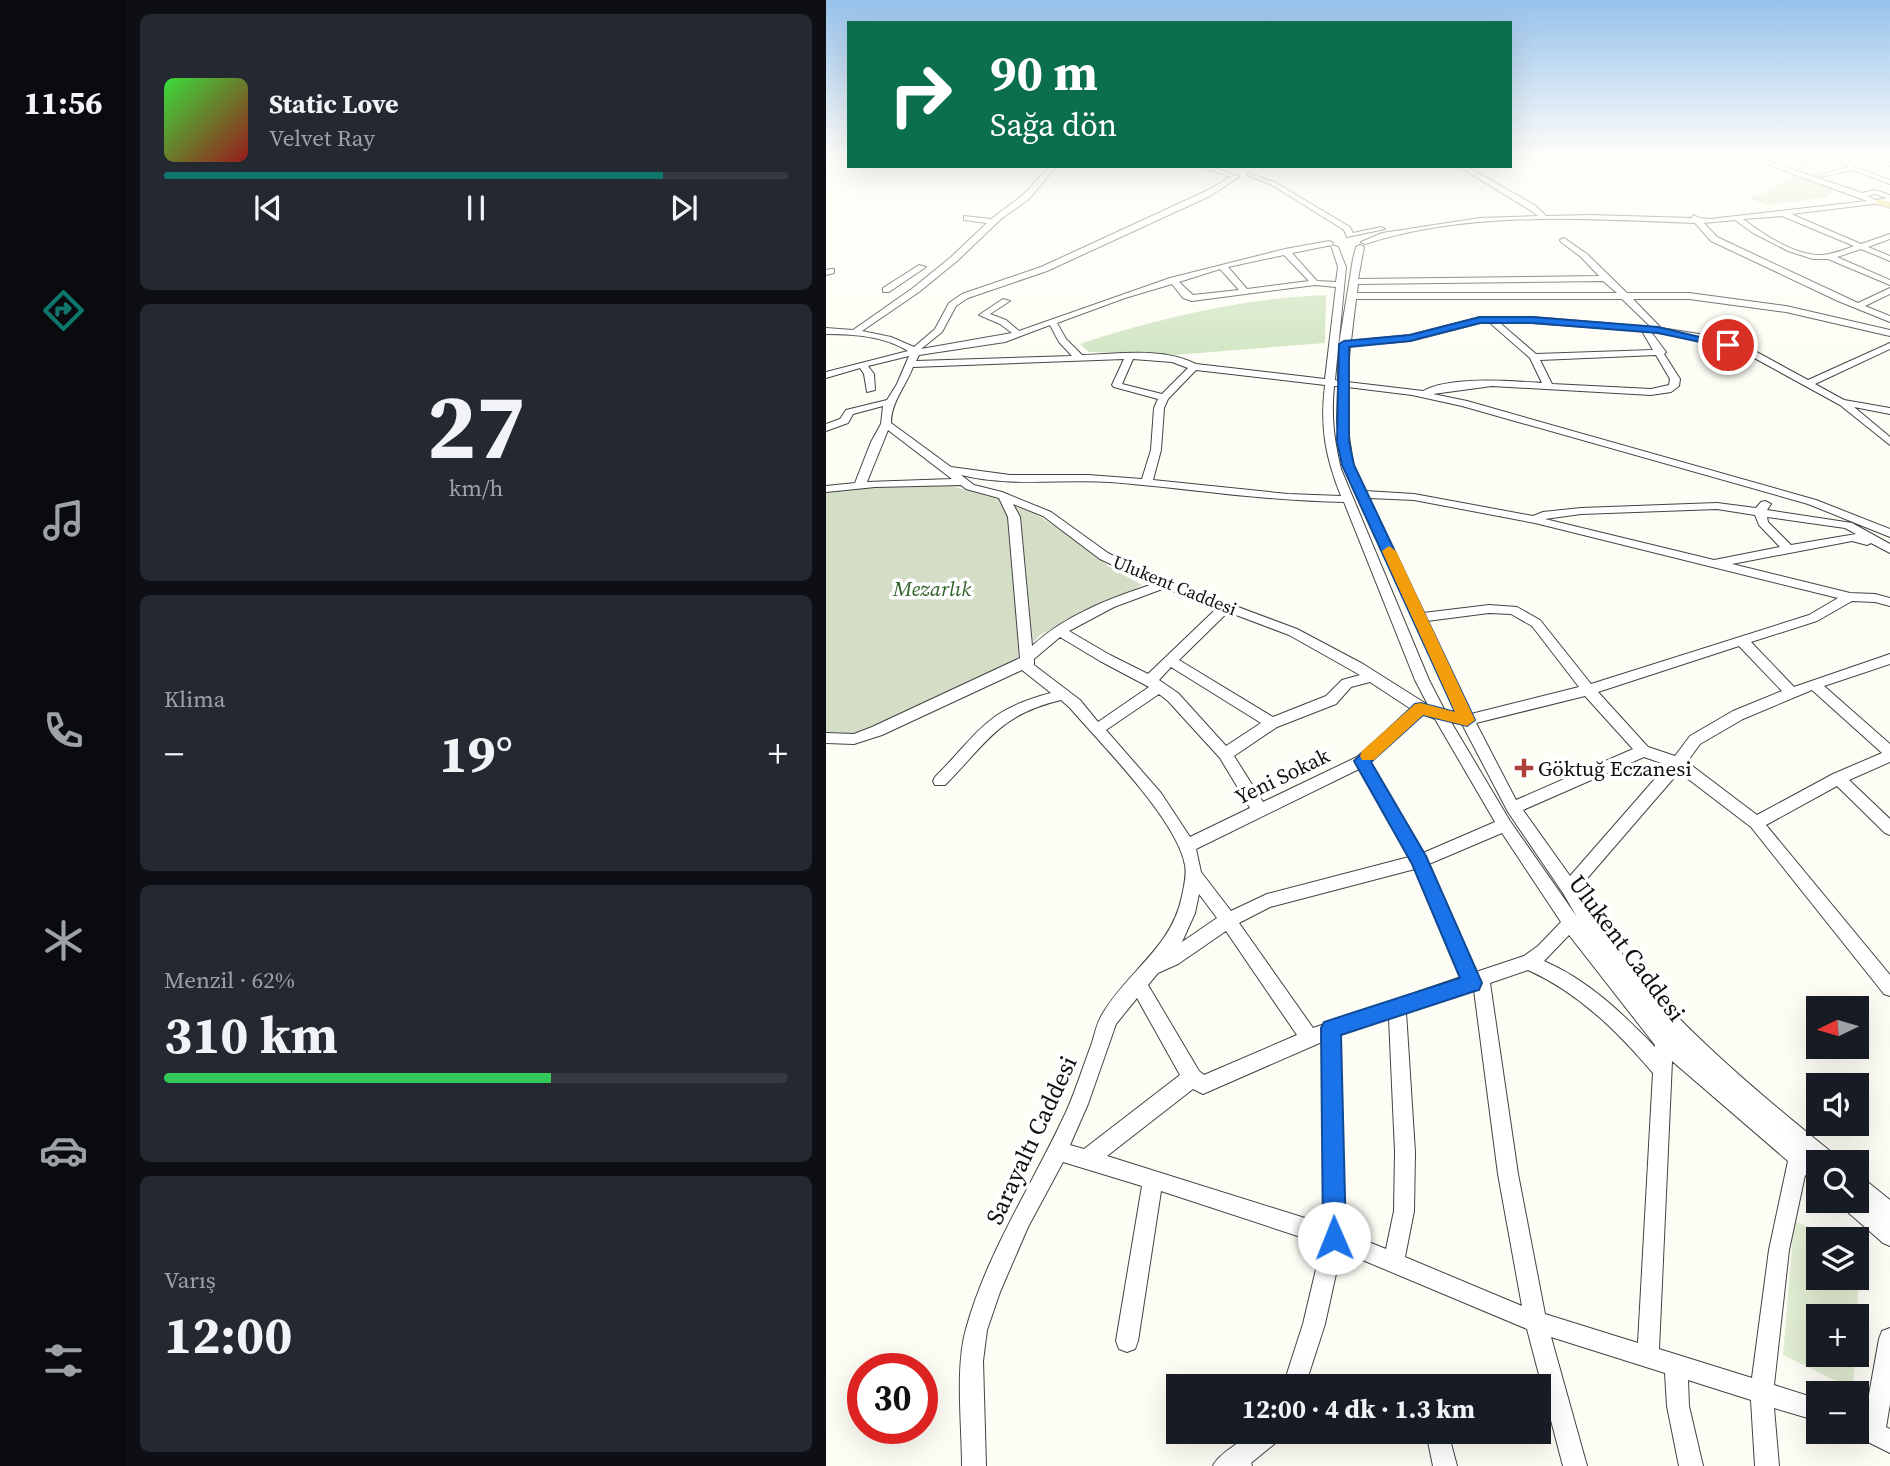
<!DOCTYPE html>
<html lang="tr">
<head>
<meta charset="utf-8">
<style>
	body { margin:0; font-family:"Source Serif 4",serif; background:#242831; color:#f1f3f6; height:100vh; display:flex; flex-direction:column; font-size:26px; white-space:nowrap }
	* { box-sizing:border-box; margin:0 }
	p { font-size:23px; color:#9ea1a6 }
	.icon { flex:none; width:38px; height:38px; fill:none; stroke:currentColor; stroke-width:2; stroke-linecap:round; stroke-linejoin:round }
	.map { position:relative; flex:1; overflow:hidden }
	.details { display:flex; flex-direction:column; gap:14px; padding:14px; background:#0d0f14; width:700px }
	.details>* { flex:none }
	.top-card { position:absolute; left:21px; top:21px; width:665px; height:147px; border-radius:0px; box-shadow:0 7px 28px #0002; background:#0b6e4f; color:#fff; overflow:hidden }
	.needle { width:46px; rotate:265deg }
	.controls { position:absolute; left:980px; top:996px; display:grid; gap:14px }
	.controls a { display:grid; place-items:center; width:63px; height:63px; border-radius:0px; background:#171b24; box-shadow:0 7px 28px #0002; font-size:35px }
	.speed { position:absolute; left:21px; top:1353px; display:flex; gap:14px; font-size:35px; font-weight:700; text-align:center }
	.speed>* { display:grid; place-content:center; width:91px; height:91px; border-radius:50%; background:#171b24; box-shadow:0 7px 28px #0002; line-height:1 }
	.speed .limit { border:10px solid #d22; background:#fff; color:#111 }
	.pin { position:absolute; display:grid; place-items:center; width:60px; height:60px; color:#fff; margin:-30px; border:4px solid #fff; border-radius:50%; box-shadow:0 2px 7px #0007 }
	.me { position:absolute; width:77px; margin:-38px; rotate:359deg; stroke-linejoin:round; filter:drop-shadow(0 0 5px #0008) }
	.turn { display:flex; align-items:center; gap:24px; height:147px; padding:0 28px; font-size:32px }
	.turn .icon { width:91px; height:91px; stroke-width:2.5 }
	.turn b { display:block; font-size:49px; line-height:60px }
	.big { font-size:52px; font-weight:700; line-height:1.1 }
	.details .card { flex:1; display:flex; flex-direction:column; justify-content:center; gap:10px; min-width:0; padding:0 24px; border-radius:10px; background:#242831 }
	.details .dial { align-items:center; gap:0 }
	.dial b { font-size:91px; line-height:1 }
	.song { display:flex; align-items:center; gap:21px }
	.cover { width:84px; height:84px; border-radius:10px; background:linear-gradient(135deg,hsl(120 70% 55%),hsl(0 70% 35%)) }
	.played { height:7px; border-radius:4px; background:linear-gradient(90deg,#0f766e 80%,#363941 80%) }
	.keys { display:flex; justify-content:space-around; direction:ltr }
	.heat { display:flex; justify-content:space-between; align-items:center; font-size:38px; direction:ltr }
	.charge { height:10px; border-radius:5px; background:linear-gradient(90deg,#34c759 62%,#363941 0) }
	.trip { position:absolute; left:340px; top:1374px; width:385px; height:70px; border-radius:0px; background:#171b24; box-shadow:0 7px 28px #0002; font-weight:700; line-height:70px; text-align:center }
	main { display:flex; flex:1; min-height:0 }
	.dock { display:flex; flex-direction:column; width:126px; justify-content:space-around; align-items:center; background:#090b0e; color:#9ea1a6 }
	.dock .icon { width:49px; height:49px }
	.dock .on { color:#0f766e }
	.dock b { font-size:32px; color:#f1f3f6 }
	.map>svg:first-child { display:block }
	.green { fill:#d0e5c1 }
	.cemetery { fill:#d4dec7 }
	.pitch { fill:#e1edd2 }
	.lines { fill:none; stroke-linecap:round; stroke-linejoin:round }
	.minor-casing { stroke:#434343; stroke-width:2 }
	.major-casing { stroke:#212121; stroke-width:1 }
	.minor { fill:#fff; fill-rule:evenodd }
	.major { fill:#e7d87b; fill-rule:evenodd }
	.route { fill:#1a73e8; stroke:#114b97; stroke-width:2 }
	.slow { fill:#f59e0b }
	.poi-dot { fill:#af3f39; stroke:#fff; stroke-width:2.5 }
	.labels { text-anchor:middle; dominant-baseline:central; stroke-width:7; stroke-linejoin:round; paint-order:stroke }
	.far-street-label { font-size:18px; fill:#101010; stroke:#fff }
	.park-label { font-size:21px; font-style:italic; fill:#2e6028; stroke:#fff }
	.poi-label { font-size:21px; fill:#101010; stroke:#fff; text-anchor:start }
	.street-label { font-size:21px; fill:#101010; stroke:#fff }
	.near-street-label { font-size:24px; fill:#101010; stroke:#fff }
</style>
</head>
<body>
<main>
<nav class="dock">
<b>11:56</b>
<svg class="icon on" aria-label="directions" viewBox="0 0 24 24"><path d="M12 3l9 9-9 9-9-9zM9 14v-3h6M13 9l2 2-2 2"/></svg>
<svg class="icon" aria-label="music" viewBox="0 0 24 24"><path d="M9 18V5l10-2v13"/><circle cx="6" cy="18" r="3"/><circle cx="16" cy="16" r="3"/></svg>
<svg class="icon" aria-label="phone" viewBox="0 0 24 24"><path d="M5 4h4l2 5-3 2q2 4 5 5l2-3 5 2v4C11 20 4 13 5 4z"/></svg>
<svg class="icon" aria-label="climate" viewBox="0 0 24 24"><path d="M12 3v18M4 7l16 10M4 17L20 7"/></svg>
<svg class="icon" aria-label="car" viewBox="0 0 24 24"><path d="M5 17H2v-5l4-1 3-4h7l3 4 3 1v5h-3M9 17h6M6 11h13"/><circle cx="7" cy="17" r="2"/><circle cx="17" cy="17" r="2"/></svg>
<svg class="icon" aria-label="filters" viewBox="0 0 24 24"><path d="M4 7h16M4 17h16"/><circle cx="9" cy="7" r="2"/><circle cx="15" cy="17" r="2"/></svg>
</nav>
<section class="details">
<div class="card">
<div class="song"><i class="cover"></i><div><b>Static Love</b><p>Velvet Ray</p></div></div>
<div class="played"></div>
<div class="keys"><svg class="icon" aria-label="previous" viewBox="0 0 24 24"><path d="M18 5L8 12l10 7zM5 5v14"/></svg><svg class="icon" aria-label="pause" viewBox="0 0 24 24"><path d="M8 5v14M16 5v14"/></svg><svg class="icon" aria-label="next" viewBox="0 0 24 24"><path d="M6 5l10 7-10 7zM19 5v14"/></svg></div>
</div>
<div class="card dial"><b>27</b><p>km/h</p></div>
<div class="card"><p>Klima</p>
<div class="heat"><a>−</a><b class="big">19°</b><a>+</a></div>
</div>
<div class="card"><p>Menzil · 62%</p><b class="big">310 km</b><div class="charge"></div></div>
<div class="card"><p>Varış</p><b class="big">12:00</b></div>
</section>
<div class="map">
<svg width="1064" height="1466" viewBox="0 0 1064 1466">
	<rect width="100%" height="100%" fill="#fefdf5"/>
	<g class="green">
		<path d="M963 173 1003 188 1008 192 1002 197 941 205 922 198C936 193 957 188 963 173Z"/>
		<path d="M500 295 499 343 348 355 263 352 254 344C332 318 417 298 500 295Z"/>
	</g>
	<polygon class="cemetery" points="59,485 122,485 172,499 211,515 259,545 282,566 316,585 214,635 191,661 35,735 0,734 0,492"/>
	<polygon class="pitch" points="968,1221 1013,1239 992,1239 992,1278 1031,1278 1031,1246 1034,1247 1031,1316 992,1316 992,1354 1029,1355 1027,1389 957,1355"/>
	<g class="lines">
		<defs>
			<g id="minor">
				<path d="M924 158H934L1036 193 1049 190 1064 195V202L965 214 1035 244 1064 234V239L1042 247 1064 256V261L1035 249 1011 257 1064 280V285L1002 259H987L962 251 927 233 909 220 878 223 891 237 1032 303 1064 288V294L1039 306 1064 316V322L1012 301 885 241 869 223C761 219 644 210 539 244L535 242 556 233 654 218 712 216 704 210 632 166H640L710 206 720 216 764 215 865 218 868 215 873 218 884 219 1041 201ZM1049 194 1061 198 1049 200 1042 196ZM956 216 1028 246C1018 250 1007 254 996 255 970 256 938 235 917 219Z"/>
				<polygon points="984,158 990,158 988,163 973,168 970,166 983,161"/>
				<polygon points="1014,158 1021,158 1028,167 1064,180 1064,184 1026,170 994,177 994,175 1022,167"/>
				<polygon points="1047,158 1056,158 1064,162 1064,166"/>
				<path d="M224 166H231L203 199 175 219 131 261 93 292 36 331 65 337 88 347 109 329 123 303 136 294 215 267 378 192 405 177 373 166H384L413 177 384 196 221 271 142 298 130 306 116 332 95 349 186 333 174 324 153 315 177 299 184 301 164 314 180 320 193 331 344 278 459 249 503 241 507 243 506 245 466 253 491 281 510 282 512 267 505 245 512 247 520 267 509 380 512 381 513 344 527 259 530 247 534 245 538 247 532 279 773 276 755 257 735 242 734 240 738 238 761 254 801 293H863L960 306 1064 330V336L960 312 863 299H807L835 328 873 334 927 350 982 380 1064 343V349L989 384 1018 400 1064 408V414L1028 407 1064 437V445L1014 405 921 354 872 339 832 333 825 332 840 352 838 354 854 379 853 386 845 392 825 395 666 386 607 394 641 401 990 500 1064 529V537L982 504 636 406 586 395 521 387V422L527 465 539 491 588 494 707 516 717 512 755 508 891 503 930 508 935 502 939 501 945 504 941 510 1026 523 1064 544V553L1045 543 1041 545 1026 541 906 564 1024 593 1049 594 1064 598V606L1049 602 1026 601 991 621 925 642 968 687 1064 654V664L998 686 1064 744V762L1023 780 1064 819V835L1059 833 1011 786 940 825 1064 975V996L1058 994 925 827 853 772 752 889C813 995 915 1079 1009 1155L1012 1162H992V1183L979 1175 963 1250 948 1385 992 1399V1421L948 1408 953 1466H929L925 1400 862 1380 863 1406 877 1466H853L841 1406 839 1373 725 1337 761 1466H737L701 1329 515 1251 499 1324 479 1386H457L477 1324 496 1244 335 1191 312 1341 309 1349 301 1352 293 1349 290 1341 316 1186 237 1162 202 1227 174 1292 161 1330 157 1361 160 1466H136C136 1425 129 1367 140 1329 161 1252 207 1184 240 1112 250 1090 257 1066 266 1043 269 1033 271 1022 277 1013 302 971 346 947 356 896 358 886 361 875 359 865 351 820 275 744 244 708L235 700C172 715 161 743 119 785H109L107 781 109 777C153 733 159 710 225 693L196 670 56 735 28 744 0 743V733L28 734 46 727 194 658 182 517 173 498 140 489 135 485 49 487 0 492V486L29 483 45 442 55 424 57 406 27 414 22 423 0 431V424L14 419 20 410 61 400 71 384 83 356 42 366 48 374 49 390 41 392 38 374 34 368 0 378V372L82 351C58 336 27 334 0 334V328L27 330 87 288 125 257 161 223 138 220V216L165 219 197 195ZM458 255 483 281 421 289 402 267ZM394 269 413 290 367 295 353 282ZM777 281 791 293H531L532 284ZM346 284 357 298 366 301 489 285 510 287 499 379 370 364C337 347 293 354 256 355L240 339 231 323 299 298ZM530 299H796L825 327 706 317H654L584 335 525 341ZM654 323H664L704 358 716 383C684 381 624 376 597 391L521 382 524 346 584 341ZM674 323H706L816 331 827 350 710 354ZM224 325 233 342 246 356 90 361 93 355 179 342ZM830 355 844 379 843 385 825 389 726 384 714 360ZM298 359 286 385 288 387 332 399 328 408 325 450 316 479 262 475H184L125 467 65 423C65 402 80 386 87 367ZM307 359 346 362 362 368 336 394 296 384ZM370 370 499 385C494 427 499 456 515 496L462 494 327 480 335 450 338 408 342 399ZM508 386H512L511 422 517 465 631 713 619 711 603 680 515 469C508 439 505 417 508 386ZM62 430 126 479 41 482ZM135 475C184 487 234 479 284 482 361 488 439 501 518 502L589 680 602 705 537 664 471 629 316 571 282 553 225 512 176 492 148 485ZM543 498 588 500 709 523 1012 598 983 615 765 684 714 620 691 607 663 605 597 613ZM187 504 217 516 274 559 327 584C285 598 239 615 206 646L194 517ZM891 509 929 515 933 525 954 547 888 560 719 519 755 514ZM941 517 1019 528 1030 534 965 545 942 522ZM339 588 391 608 322 674 284 655 243 631 288 607ZM402 612 463 635 534 675 516 680 500 696 447 717 353 660ZM663 613 685 614 706 626 753 687 645 714 601 621ZM234 637 274 661 323 687 272 722 254 700 208 665V659ZM913 646 956 691 907 711 864 736 849 756 822 747 772 692ZM345 667 435 723 400 746 352 693 333 680ZM544 682 585 709 531 757 437 802 408 756 451 727 510 704 525 687ZM986 690 1056 753 1007 774 931 815 861 762 874 744 917 719ZM333 694 342 701 394 758 424 808 364 837 335 793 280 730ZM759 696 807 749 690 800 650 723ZM597 714 609 719 669 822 597 853 544 762ZM625 722 636 724 682 812 737 893 751 917 684 821ZM818 757 841 765 744 876 697 810ZM533 769 583 857 441 894 405 911 375 872 370 849ZM676 833 735 922 712 946 698 956 650 972 603 864ZM589 869 635 977 487 1028 413 923 444 907ZM373 894 391 918 356 942 369 913ZM400 931 471 1035 378 1075 373 1071 322 985 332 973 352 964ZM743 935 829 1045V1047C796 1013 762 980 718 961ZM702 970C753 993 791 1031 827 1073L812 1343 719 1314 692 1174 664 983ZM644 990H648L672 1174 696 1306 579 1257 588 1211 589 1152 580 1012ZM311 998 354 1075 258 1149 244 1145 262 1104 290 1024ZM563 1018 569 1152 568 1211 560 1249 518 1232 514 1035ZM496 1042 498 1224 281 1156 367 1089 377 1094ZM846 1061 962 1161 943 1250 926 1378 833 1349Z"/>
				<polygon points="422,173 450,183 524,227 527,233 555,227 559,229 521,237 518,230 446,185 422,175"/>
				<polygon points="93,265 100,267 63,292 57,292 57,288"/>
				<polygon points="5,269 8,269 8,273 0,275 0,270"/>
				<polygon points="1031,1176 1038,1179 1064,1200 1064,1246 1057,1243 1016,1207 1013,1200 1031,1200"/>
				<polygon points="1064,1328 1064,1404 1060,1427 1064,1429 1064,1453 1022,1432 1031,1432 1031,1414 1039,1417 1053,1339 1056,1331"/>
				<path d="M428 1432H456L453 1440 425 1463 426 1466H387C392 1454 416 1441 428 1432Z"/>
				<polygon points="600,1432 622,1432 631,1466 607,1466"/>
			</g>
			<polygon id="major" points="1053,199 1064,202 1064,208 1050,204 1050,200"/>
		</defs>
		<use href="#minor" class="minor-casing"/>
		<use href="#major" class="major-casing"/>
		<use href="#minor" class="minor"/>
		<use href="#major" class="major"/>
	</g>
	<linearGradient id="sky" x2="0" y2="1"><stop stop-color="#97c2eb"/><stop offset="0.43" stop-color="#fffefa"/><stop offset="1" stop-color="#fffefa" stop-opacity="0"/></linearGradient>
	<rect width="1064" height="364" fill="url(#sky)"/>
	<polygon class="route" points="654,317 706,317 832,327 907,345 902,348 832,333 706,323 654,323 584,341 523,347 523,441 528,465 649,720 641,726 597,715 545,762 600,856 656,983 653,990 646,992 515,1035 520,1238 517,1246 508,1249 500,1246 497,1238 495,1028 498,1022 634,978 586,864 528,761 589,704 595,703 629,712 516,465 511,441 513,344 518,341 584,335"/>
	<polygon class="slow" points="563,546 570,551 649,720 641,726 597,715 548,760 536,760 534,756 536,751 589,704 595,703 629,712 556,551"/>
	<path class="poi-dot" d="M694.5 757.5h7v7h7v7h-7v7h-7v-7h-7v-7h7z"/>
	<g class="labels">
		<g class="far-street-label">
			<text transform="translate(349 585) rotate(22)">Ulukent Caddesi</text>
		</g>
		<g class="park-label">
			<text x="106" y="588">Mezarlık</text>
		</g>
		<g class="poi-label">
			<text x="712" y="768">Göktuğ Eczanesi</text>
		</g>
		<g class="street-label">
			<text transform="translate(456 776) rotate(-26)">Yeni Sokak</text>
		</g>
		<g class="near-street-label">
			<text transform="translate(801 948) rotate(53)">Ulukent Caddesi</text>
			<text transform="translate(205 1140) rotate(-65)">Sarayaltı Caddesi</text>
		</g>
	</g>
</svg>
<div class="controls">
<a><svg class="needle" viewBox="-14 -14 28 28"><path d="M0-13l5 13h-10z" fill="#e53935"/><path d="M0 13l5-13h-10z" fill="#9ea1a6"/></svg></a>
<a><svg class="icon" aria-label="sound" viewBox="0 0 24 24"><path d="M4 9h4l5-4v14l-5-4H4zM17 9q2 3 0 6"/></svg></a>
<a><svg class="icon" aria-label="search" viewBox="0 0 24 24"><circle cx="10" cy="10" r="6"/><path d="M15 15l6 6"/></svg></a>
<a><svg class="icon" aria-label="layers" viewBox="0 0 24 24"><path d="M12 4l9 5-9 5-9-5zM3 14l9 5 9-5"/></svg></a>
<a>+</a>
<a>−</a>
</div>
<div class="speed"><div class="limit">30</div></div>
<div class="pin" style="left:902px;top:345px;background:#d93025"><svg class="icon" aria-label="arrive" viewBox="0 0 24 24"><path d="M6 21V4h12l-3 4 3 4H6"/></svg></div>
<svg class="me" style="left:508px;top:1238px" viewBox="-20 -20 40 40"><circle r="19" fill="#fff"/><path d="M0-13L10 11 0 6-10 11z" fill="#1a73e8"/></svg>
<div class="trip">12:00 · 4 dk · 1.3 km</div>
<div class="top-card">
<div class="turn"><svg class="icon" aria-label="right" viewBox="0 0 24 24"><path d="M7 20v-9h11M14 6l5 5-5 5"/></svg><div><b>90 m</b>Sağa dön</div></div>
</div>
</div>
</main>
</body>
</html>
